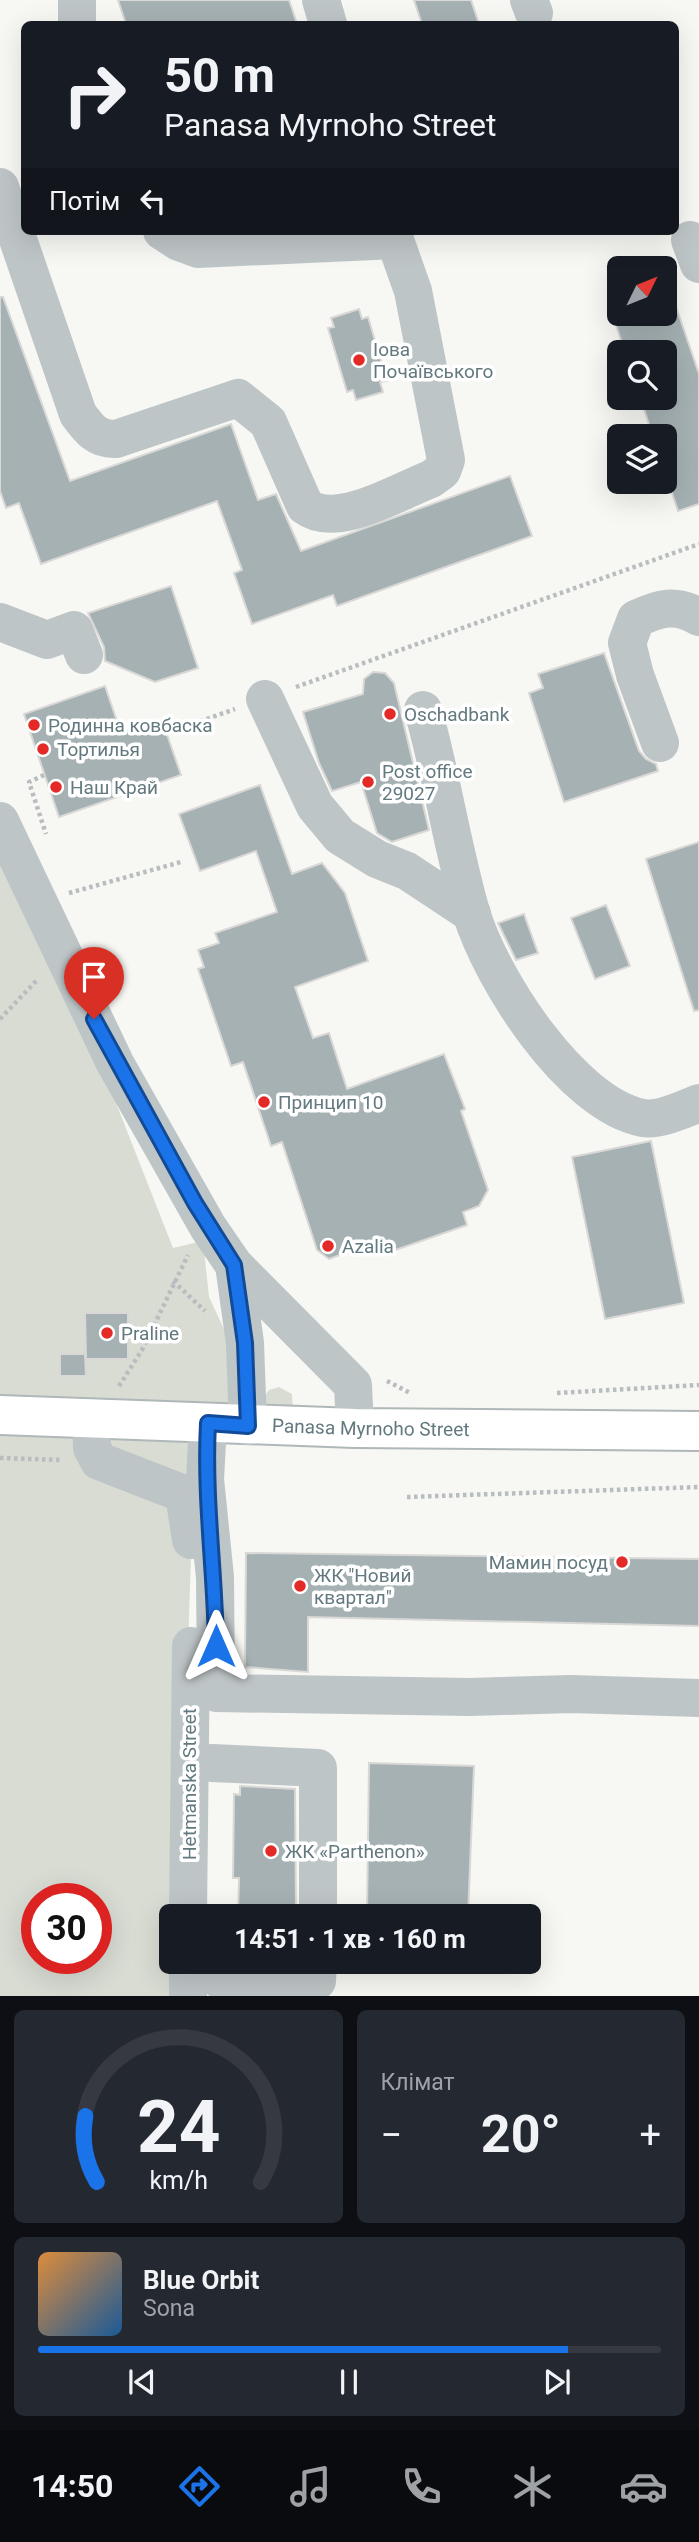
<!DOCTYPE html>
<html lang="uk">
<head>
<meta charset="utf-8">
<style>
	body { margin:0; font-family:Roboto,sans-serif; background:#242831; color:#f1f3f6; height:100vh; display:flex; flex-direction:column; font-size:26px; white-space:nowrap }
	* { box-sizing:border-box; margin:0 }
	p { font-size:23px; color:#9ea1a6 }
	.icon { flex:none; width:38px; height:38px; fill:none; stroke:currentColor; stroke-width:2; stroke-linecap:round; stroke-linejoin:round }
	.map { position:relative; height:1996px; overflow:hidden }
	.drawer { display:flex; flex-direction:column; gap:14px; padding:14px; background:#0d0f14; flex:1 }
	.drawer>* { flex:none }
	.hud { position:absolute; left:21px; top:21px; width:658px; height:214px; border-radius:10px; box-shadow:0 7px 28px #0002; background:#171b24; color:#f1f3f6; overflow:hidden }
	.needle { width:46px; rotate:47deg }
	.controls { position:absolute; left:607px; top:256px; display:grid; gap:14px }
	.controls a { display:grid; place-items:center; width:70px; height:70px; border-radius:10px; background:#171b24; box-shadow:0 7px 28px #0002; font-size:35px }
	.speed { position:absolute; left:21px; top:1883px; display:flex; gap:14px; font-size:35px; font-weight:700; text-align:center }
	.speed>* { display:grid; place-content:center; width:91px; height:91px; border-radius:50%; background:#171b24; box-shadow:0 7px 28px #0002; line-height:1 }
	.speed .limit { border:10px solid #d22; background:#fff; color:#111 }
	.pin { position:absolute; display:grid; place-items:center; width:60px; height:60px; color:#fff; margin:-72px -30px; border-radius:50% 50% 50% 0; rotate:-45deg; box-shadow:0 0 7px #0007 }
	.pin .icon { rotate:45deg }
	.me { position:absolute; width:77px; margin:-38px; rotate:0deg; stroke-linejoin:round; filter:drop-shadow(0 0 5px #0008) }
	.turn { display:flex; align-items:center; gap:24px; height:147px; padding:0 28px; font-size:32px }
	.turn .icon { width:91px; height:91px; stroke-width:2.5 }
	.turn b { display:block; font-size:49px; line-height:60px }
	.then { display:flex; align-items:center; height:66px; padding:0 28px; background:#0003; gap:14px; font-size:26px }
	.big { font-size:52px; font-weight:700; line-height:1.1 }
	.drawer .card { flex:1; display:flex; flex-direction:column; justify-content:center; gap:10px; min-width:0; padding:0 24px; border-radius:10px; background:#242831 }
	.drawer .dial { align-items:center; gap:0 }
	.dial svg { height:182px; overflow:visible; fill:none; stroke:#363941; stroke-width:7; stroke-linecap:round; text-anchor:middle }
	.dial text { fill:#f1f3f6; stroke:none }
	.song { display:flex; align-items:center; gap:21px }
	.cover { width:84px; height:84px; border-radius:10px; background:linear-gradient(135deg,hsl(30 70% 55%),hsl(210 70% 35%)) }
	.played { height:7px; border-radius:4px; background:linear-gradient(90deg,#1a73e8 85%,#363941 85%) }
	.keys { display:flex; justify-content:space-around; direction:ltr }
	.heat { display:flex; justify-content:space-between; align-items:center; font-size:38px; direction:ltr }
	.drawer .tiles { flex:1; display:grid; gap:14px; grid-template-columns:1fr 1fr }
	.card:last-child { grid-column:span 2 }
	.trip { position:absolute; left:159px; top:1904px; width:382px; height:70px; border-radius:10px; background:#171b24; box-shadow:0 7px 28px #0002; font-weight:700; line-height:70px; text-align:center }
	.tabs { display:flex; height:112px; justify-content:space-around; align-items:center; background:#090b0e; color:#9ea1a6 }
	.tabs .icon { width:49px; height:49px }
	.tabs .active { color:#1a73e8 }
	.tabs b { font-size:32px; color:#f1f3f6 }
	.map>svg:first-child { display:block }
	.green { fill:#d8dcd3; fill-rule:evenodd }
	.building { fill:#a5b1b3; stroke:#d9d8d6; stroke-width:2 }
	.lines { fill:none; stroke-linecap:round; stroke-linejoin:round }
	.major-casing { stroke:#afb7b9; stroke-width:42 }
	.path { stroke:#b8bdbf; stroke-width:4.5; stroke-dasharray:3.5 3.5; stroke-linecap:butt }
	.minor { stroke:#bec5c7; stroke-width:38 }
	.major { stroke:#fff; stroke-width:38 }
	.route-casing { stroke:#114b97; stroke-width:18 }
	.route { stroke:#1a73e8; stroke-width:12 }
	.poi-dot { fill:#e42a27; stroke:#fff; stroke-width:2.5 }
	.labels { text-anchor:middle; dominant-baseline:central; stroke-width:7; stroke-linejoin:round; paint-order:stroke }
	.poi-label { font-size:19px; fill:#62797f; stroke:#fff; text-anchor:start }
	.street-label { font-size:19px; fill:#62797f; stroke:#fff }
</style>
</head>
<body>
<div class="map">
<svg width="699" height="1996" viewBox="0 0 699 1996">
	<rect width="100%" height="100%" fill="#f7f7f4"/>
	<g class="green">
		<polygon points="0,852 103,1070 173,1248 203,1241 209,1297 236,1355 232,1406 0,1400"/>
		<polygon points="279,1387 292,1394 293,1410 269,1414 263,1398 269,1390"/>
		<path d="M0 1428 195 1437 179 1916H172V1962L176 1996H0ZM37 1899H96V1958H37Z"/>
	</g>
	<g class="building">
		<polygon points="118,0 289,0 297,24 126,24"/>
		<polygon points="414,0 471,0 479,24 422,24"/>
		<polygon points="669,286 699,374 699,504 678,511 665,471 665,436 653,436 640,397 665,397 665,352 625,352 612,313 665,313 665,287"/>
		<polygon points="0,297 3,297 70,481 231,424 258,500 276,494 301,551 510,476 532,536 337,606 333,595 252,624 234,573 242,570 217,501 41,564 19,503 6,508 0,491"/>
		<polygon points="359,309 362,319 368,317 387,381 380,382 383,392 356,400 353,390 347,392 328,328 334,327 331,318"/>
		<polygon points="171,586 198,668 155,682 105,661 104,647 88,613"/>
		<polygon points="604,653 639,751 646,759 656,764 658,771 564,802 529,693 543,688 538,674"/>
		<polygon points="373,672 385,673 394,683 429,830 392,842 377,833 361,782 332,791 319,763 303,712 363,694 364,679"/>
		<polygon points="105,686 121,733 162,720 181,775 59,817 24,714"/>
		<polygon points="260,785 292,874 322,863 345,893 368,961 295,987 313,1038 329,1033 347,1089 444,1054 465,1109 461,1111 488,1190 479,1206 463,1212 467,1225 384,1254 379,1241 329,1259 317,1250 282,1142 271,1146 243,1062 231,1066 198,969 204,967 198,950 219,943 215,933 277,912 256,851 200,871 179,814"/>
		<polygon points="699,842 699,1010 694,1011 646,859"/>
		<polygon points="606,905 630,966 595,979 571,918"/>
		<polygon points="524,914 538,953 516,960 498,923"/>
		<polygon points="651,1141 684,1303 605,1319 572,1157"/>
		<polygon points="85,1313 128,1313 128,1359 86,1359"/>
		<polygon points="60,1354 85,1354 86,1376 60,1376"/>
		<polygon points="246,1553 699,1559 699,1626 308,1617 308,1672 245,1667"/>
		<polygon points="369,1763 474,1766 468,1916 367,1916"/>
		<polygon points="240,1786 295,1789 296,1916 238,1916 239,1878 233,1878 234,1794 240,1795"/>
	</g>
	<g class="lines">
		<defs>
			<g id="major">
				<path id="s1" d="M0 1415 355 1428 699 1431"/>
			</g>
		</defs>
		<use href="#major" class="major-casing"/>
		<g class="path">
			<polyline points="296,687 699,544"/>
			<polyline points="167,733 235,709"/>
			<polyline points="44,775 29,782 46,834"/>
			<polyline points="69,893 181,862"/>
			<polyline points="0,1019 38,979"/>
			<polyline points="173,1281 205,1311"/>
			<polyline points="387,1381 410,1393"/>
			<polyline points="119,1386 142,1350 188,1255"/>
			<polyline points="557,1393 699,1385"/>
			<polyline points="0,1458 63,1460"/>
			<polyline points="407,1497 699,1487"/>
		</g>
		<g class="minor">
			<polyline points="77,0 77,24"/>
			<polyline points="321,0 328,24"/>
			<polyline points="529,0 534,13"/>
			<path d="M0 187 78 414C89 429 97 440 116 439L238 398 268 422 305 506C336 530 397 492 431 479L442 471 446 460 413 291 395 240"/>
			<polyline points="162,231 179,242 198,249 395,240 390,231"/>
			<polyline points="690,240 699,264"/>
			<polyline points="0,622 47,640 74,630 84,655"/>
			<polyline points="265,699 315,806 340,836 377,859 407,871 472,914"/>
			<path d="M423 710C442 777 452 846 471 912 491 979 571 1104 643 1118 658 1121 685 1109 699 1103"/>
			<path d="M660 743 635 675 627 643 636 619C659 608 676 603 699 617"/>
			<polyline points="0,821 115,1063 208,1227 234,1265 353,1385 355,1428"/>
			<polyline points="234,1265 245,1343 248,1426"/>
			<polyline points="91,1418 92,1448 99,1461 184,1494 191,1540"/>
			<polyline points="208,1424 205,1479 215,1577 216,1693 470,1697 571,1694 699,1698"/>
			<polyline points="212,1763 318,1768 318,1916"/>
			<polyline points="188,1916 191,1646"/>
			<polyline points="217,1962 220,1980 317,1981 318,1962"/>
			<polyline points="188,1996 188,1962"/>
		</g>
		<use href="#major" class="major"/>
	</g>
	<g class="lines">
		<defs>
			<path id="route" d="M94 1019 195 1203 234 1265 245 1343 248 1426 208 1423C204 1498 215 1572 216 1646"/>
		</defs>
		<use href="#route" class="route-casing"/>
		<use href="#route" class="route"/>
	</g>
	<g class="poi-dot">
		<circle cx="359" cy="360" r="7"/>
		<circle cx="390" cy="714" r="7"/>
		<circle cx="34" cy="725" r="7"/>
		<circle cx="43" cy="749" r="7"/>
		<circle cx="368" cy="782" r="7"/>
		<circle cx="56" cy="787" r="7"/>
		<circle cx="264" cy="1102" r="7"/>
		<circle cx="328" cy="1246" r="7"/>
		<circle cx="107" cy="1333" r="7"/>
		<circle cx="622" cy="1562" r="7"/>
		<circle cx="300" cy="1586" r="7"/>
		<circle cx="271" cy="1851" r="7"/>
	</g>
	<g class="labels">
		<g class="poi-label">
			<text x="373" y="349">Іова<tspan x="373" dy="22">Почаївського</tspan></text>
			<text x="404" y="714">Oschadbank</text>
			<text x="48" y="725">Родинна ковбаска</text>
			<text x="57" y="749">Тортилья</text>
			<text x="382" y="771">Post office<tspan x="382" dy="22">29027</tspan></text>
			<text x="70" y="787">Наш Край</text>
			<text x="278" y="1102">Принцип 10</text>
			<text x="342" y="1246">Azalia</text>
			<text x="121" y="1333">Praline</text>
			<text x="608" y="1562" text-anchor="end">Мамин посуд</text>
			<text x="314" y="1575">ЖК "Новий<tspan x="314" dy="22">квартал"</tspan></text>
			<text x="285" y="1851">ЖК «Parthenon»</text>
		</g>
		<g class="street-label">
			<text stroke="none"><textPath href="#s1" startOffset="371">Panasa Myrnoho Street</textPath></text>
			<text transform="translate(189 1784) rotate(-90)">Hetmanska Street</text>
		</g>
	</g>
</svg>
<div class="controls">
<a><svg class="needle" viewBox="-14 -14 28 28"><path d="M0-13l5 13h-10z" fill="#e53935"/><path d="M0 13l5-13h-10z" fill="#9ea1a6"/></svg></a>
<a><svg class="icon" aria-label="search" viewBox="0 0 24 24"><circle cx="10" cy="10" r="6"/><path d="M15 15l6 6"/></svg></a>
<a><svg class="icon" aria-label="layers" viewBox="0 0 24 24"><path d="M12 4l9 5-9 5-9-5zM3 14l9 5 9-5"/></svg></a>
</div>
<div class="speed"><div class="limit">30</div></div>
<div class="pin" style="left:94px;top:1019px;background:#d93025"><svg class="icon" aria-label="arrive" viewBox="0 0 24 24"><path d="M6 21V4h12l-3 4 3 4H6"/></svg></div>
<svg class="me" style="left:216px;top:1646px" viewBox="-20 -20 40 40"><path d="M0-17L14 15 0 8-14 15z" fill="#1a73e8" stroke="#fff" stroke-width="4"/></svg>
<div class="trip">14:51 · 1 хв · 160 m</div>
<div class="hud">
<div class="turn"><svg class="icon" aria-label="right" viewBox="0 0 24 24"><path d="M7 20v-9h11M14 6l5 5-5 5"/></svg><div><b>50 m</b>Panasa Myrnoho Street</div></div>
<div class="then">Потім<svg class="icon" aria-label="left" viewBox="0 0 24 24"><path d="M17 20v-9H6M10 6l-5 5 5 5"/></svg></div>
</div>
</div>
<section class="drawer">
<div class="tiles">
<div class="card dial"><svg viewBox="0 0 100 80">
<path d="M14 69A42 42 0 1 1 86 69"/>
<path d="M14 69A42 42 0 0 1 9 40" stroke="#1a73e8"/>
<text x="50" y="56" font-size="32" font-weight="700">24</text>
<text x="50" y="72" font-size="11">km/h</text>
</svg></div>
<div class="card"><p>Клімат</p>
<div class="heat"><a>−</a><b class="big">20°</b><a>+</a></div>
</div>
<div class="card">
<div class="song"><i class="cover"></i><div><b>Blue Orbit</b><p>Sona</p></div></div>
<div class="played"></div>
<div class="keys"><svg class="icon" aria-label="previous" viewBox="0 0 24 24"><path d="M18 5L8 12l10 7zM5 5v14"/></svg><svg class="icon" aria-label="pause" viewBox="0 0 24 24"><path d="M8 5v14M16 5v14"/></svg><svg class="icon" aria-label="next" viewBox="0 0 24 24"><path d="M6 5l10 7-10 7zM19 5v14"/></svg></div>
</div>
</div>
</section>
<nav class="tabs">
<b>14:50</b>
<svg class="icon active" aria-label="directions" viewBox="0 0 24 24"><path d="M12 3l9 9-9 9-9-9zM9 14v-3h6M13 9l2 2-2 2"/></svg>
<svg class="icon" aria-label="music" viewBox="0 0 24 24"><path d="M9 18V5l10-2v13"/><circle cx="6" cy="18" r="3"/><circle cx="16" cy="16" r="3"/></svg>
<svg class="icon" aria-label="phone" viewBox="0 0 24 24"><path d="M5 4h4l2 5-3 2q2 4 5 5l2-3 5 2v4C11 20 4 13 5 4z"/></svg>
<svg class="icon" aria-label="climate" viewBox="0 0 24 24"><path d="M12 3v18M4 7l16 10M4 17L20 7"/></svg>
<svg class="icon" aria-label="car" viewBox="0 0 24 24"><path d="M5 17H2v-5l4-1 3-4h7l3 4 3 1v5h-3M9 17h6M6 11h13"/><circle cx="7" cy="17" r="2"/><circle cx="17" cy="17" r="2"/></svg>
</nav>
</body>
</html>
